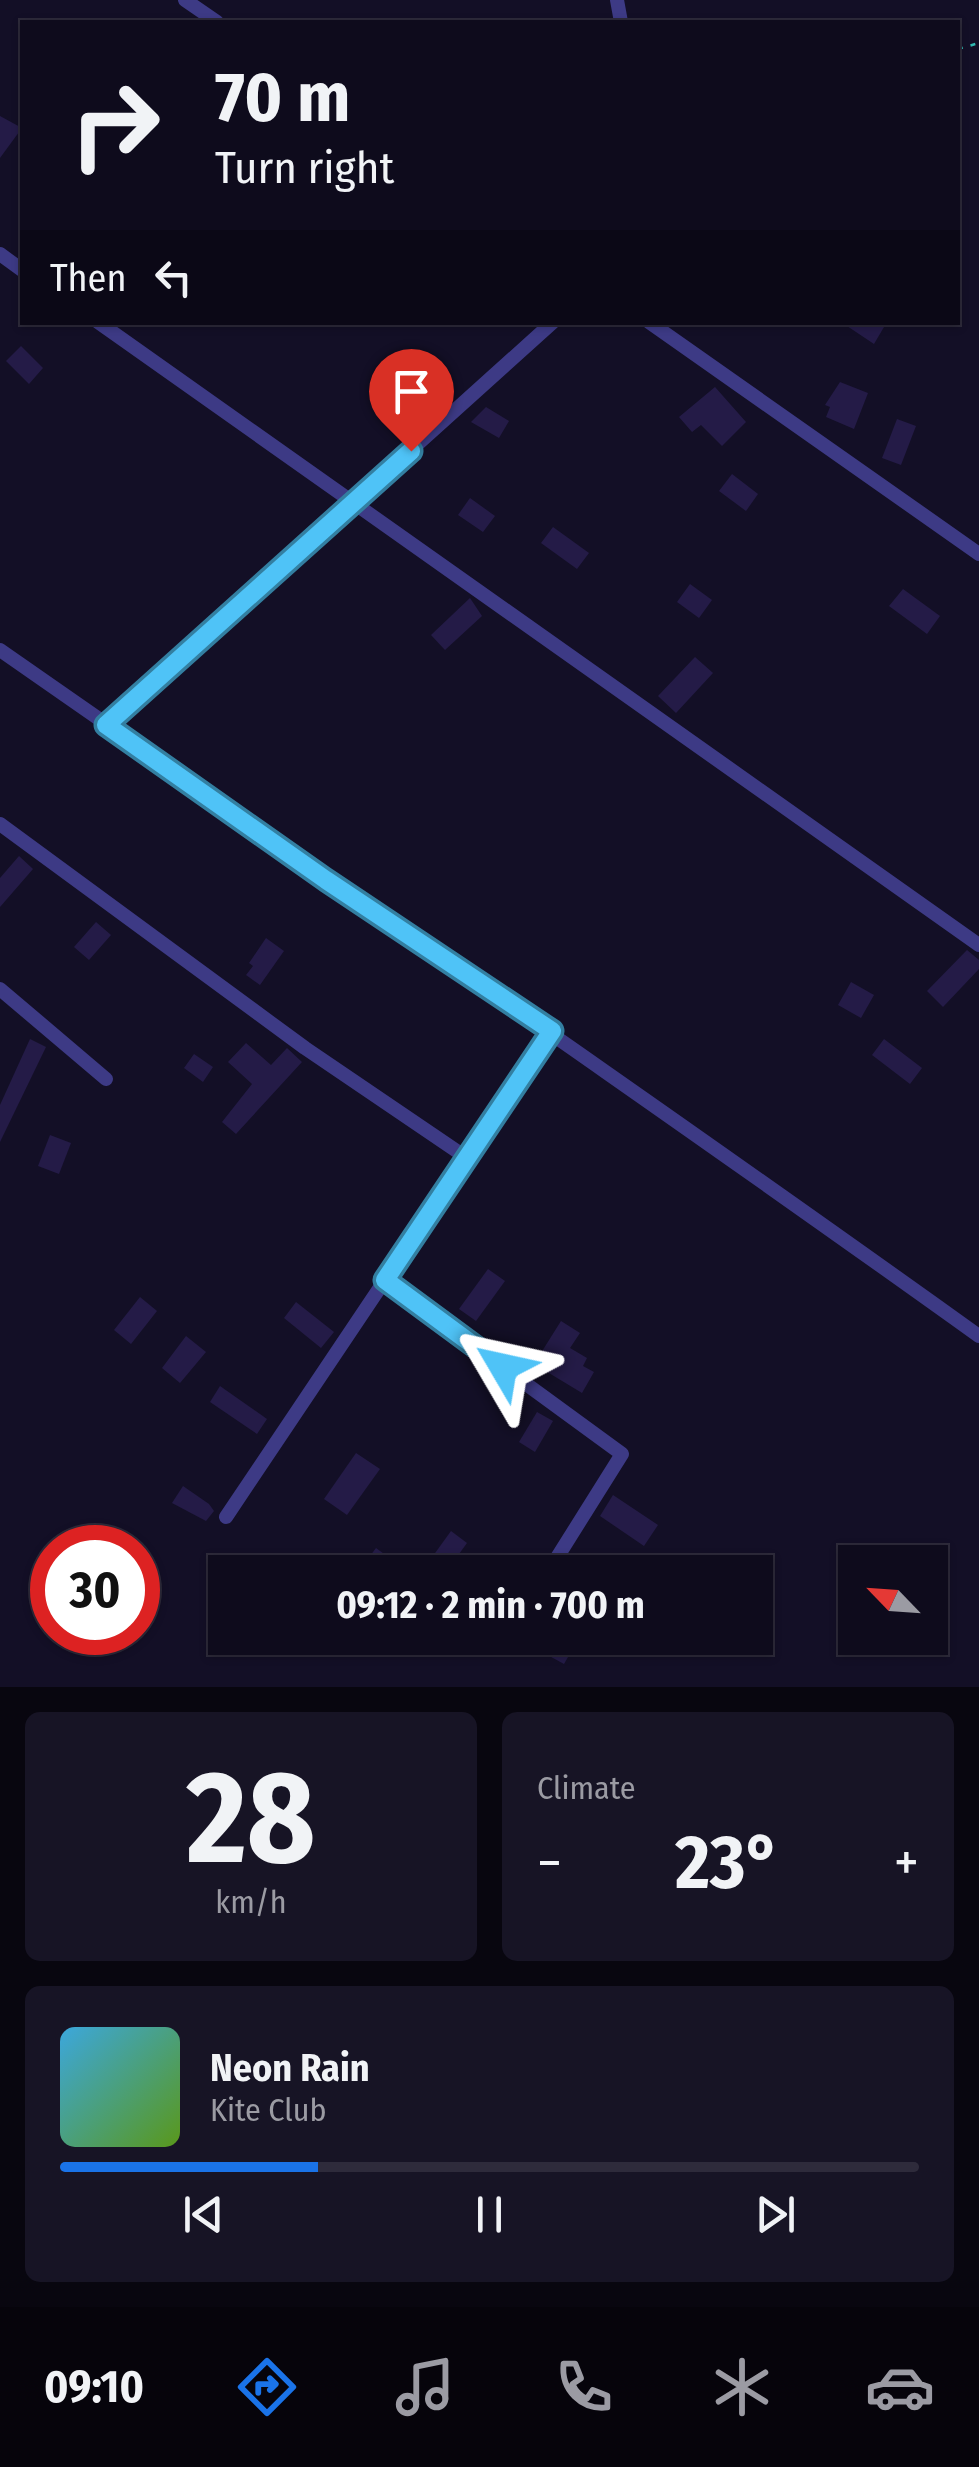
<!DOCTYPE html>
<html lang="en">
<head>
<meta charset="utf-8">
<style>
	body { margin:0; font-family:"Fira Sans Condensed",sans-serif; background:#171425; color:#f1f3f6; height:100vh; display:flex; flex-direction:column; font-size:38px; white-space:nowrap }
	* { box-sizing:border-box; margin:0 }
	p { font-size:32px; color:#9b9ba3 }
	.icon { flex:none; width:55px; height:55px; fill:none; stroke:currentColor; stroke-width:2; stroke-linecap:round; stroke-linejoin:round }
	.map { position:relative; height:1687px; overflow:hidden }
	.sheet { display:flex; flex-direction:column; gap:25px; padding:25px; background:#08060f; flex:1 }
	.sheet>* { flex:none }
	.guide { position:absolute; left:20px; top:20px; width:940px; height:305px; border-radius:0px; box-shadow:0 2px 8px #0004,0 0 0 2px #2e2b3b; background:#0e0b1c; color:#f1f3f6; overflow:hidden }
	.needle { width:65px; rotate:295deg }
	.buttons { position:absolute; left:838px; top:1545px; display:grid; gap:20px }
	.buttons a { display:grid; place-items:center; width:110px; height:110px; border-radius:0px; background:#0e0b1c; box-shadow:0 2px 8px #0004,0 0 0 2px #2e2b3b; font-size:50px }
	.speed { position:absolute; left:30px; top:1525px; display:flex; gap:20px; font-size:50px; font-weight:700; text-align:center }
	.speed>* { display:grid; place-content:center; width:130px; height:130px; border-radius:50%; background:#0e0b1c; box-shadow:0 2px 8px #0004,0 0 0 2px #2e2b3b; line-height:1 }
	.speed .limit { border:15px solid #d22; background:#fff; color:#111 }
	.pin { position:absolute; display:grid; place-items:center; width:85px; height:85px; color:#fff; margin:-102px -42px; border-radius:50% 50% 50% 0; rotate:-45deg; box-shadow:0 0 10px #0007 }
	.pin .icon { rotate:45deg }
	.me { position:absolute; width:110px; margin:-55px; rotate:306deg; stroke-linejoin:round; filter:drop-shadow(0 0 8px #0008) }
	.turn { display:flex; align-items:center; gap:35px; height:210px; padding:0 30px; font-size:45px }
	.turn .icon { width:130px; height:130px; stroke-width:2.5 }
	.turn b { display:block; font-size:70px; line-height:85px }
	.then { display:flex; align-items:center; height:95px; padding:0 30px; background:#0003; gap:20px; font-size:38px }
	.big { font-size:75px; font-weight:700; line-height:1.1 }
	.sheet .widget { flex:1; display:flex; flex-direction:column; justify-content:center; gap:15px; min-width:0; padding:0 35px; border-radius:15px; background:#171425 }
	.sheet .dial { align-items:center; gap:0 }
	.dial b { font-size:130px; line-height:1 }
	.song { display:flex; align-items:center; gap:30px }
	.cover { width:120px; height:120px; border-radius:15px; background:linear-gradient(135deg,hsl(200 70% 55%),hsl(90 70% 35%)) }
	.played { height:10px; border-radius:5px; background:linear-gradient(90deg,#1a73e8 30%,#2e2b3b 30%) }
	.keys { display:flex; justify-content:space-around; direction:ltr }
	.heat { display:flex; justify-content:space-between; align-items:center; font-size:55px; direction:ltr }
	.sheet .tiles { flex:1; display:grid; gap:25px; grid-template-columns:1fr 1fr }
	.widget:last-child { grid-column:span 2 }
	.trip { position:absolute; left:208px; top:1555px; width:565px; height:100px; border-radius:0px; background:#0e0b1c; box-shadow:0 2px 8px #0004,0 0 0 2px #2e2b3b; font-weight:700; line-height:100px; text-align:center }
	.menu { display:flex; height:160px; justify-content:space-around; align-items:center; background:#06040b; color:#9b9ba3 }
	.menu .icon { width:70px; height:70px }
	.menu .on { color:#1a73e8 }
	.menu b { font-size:45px; color:#f1f3f6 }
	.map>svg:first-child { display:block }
	.building { fill:#241b47 }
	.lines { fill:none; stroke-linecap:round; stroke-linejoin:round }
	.path { stroke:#2fb8b0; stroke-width:2.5; stroke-dasharray:5 8; stroke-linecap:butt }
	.minor { stroke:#3d3a85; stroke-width:14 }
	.route-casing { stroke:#337fa1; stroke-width:25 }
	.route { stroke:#4fc3f7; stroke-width:18 }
</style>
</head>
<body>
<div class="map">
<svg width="979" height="1687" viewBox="0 0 979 1687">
	<rect width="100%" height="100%" fill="#130f26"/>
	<g class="building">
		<polygon points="0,116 22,128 0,158"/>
		<polygon points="841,322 877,322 884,327 874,344"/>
		<polygon points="21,346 43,368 29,384 6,361"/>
		<polygon points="840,382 868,393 854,429 826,417 830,407 825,405"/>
		<polygon points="715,387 746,422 722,446 701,425 692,432 679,417"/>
		<polygon points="486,407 509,421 499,438 471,422"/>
		<polygon points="897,419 916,426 901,465 882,458"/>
		<polygon points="732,474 758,494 746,511 719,491"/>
		<polygon points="470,498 495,516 483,532 458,515"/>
		<polygon points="553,527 589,553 577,569 541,543"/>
		<polygon points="690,584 712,600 699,618 677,602"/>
		<polygon points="903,589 940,616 927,634 889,606"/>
		<polygon points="470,598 482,616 445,650 431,635"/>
		<polygon points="695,657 713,673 676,713 658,696"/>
		<polygon points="19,856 33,869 0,907 0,878"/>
		<polygon points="96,922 111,935 89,960 74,947"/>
		<polygon points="266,938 284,951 260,985 246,975 253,966 249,963"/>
		<polygon points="967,950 979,960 979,969 943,1007 927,991"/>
		<polygon points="851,982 874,995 861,1018 838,1005"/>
		<polygon points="30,1039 46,1047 0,1142 0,1105"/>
		<polygon points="884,1039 922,1068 910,1084 872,1055"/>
		<polygon points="246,1043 271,1065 287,1048 302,1062 236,1134 222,1122 252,1084 228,1062"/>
		<polygon points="194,1054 213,1067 203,1082 184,1068"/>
		<polygon points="50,1135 71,1143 59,1174 38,1166"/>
		<polygon points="488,1269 505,1281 476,1321 459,1309"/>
		<polygon points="140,1297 157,1311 131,1344 114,1330"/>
		<polygon points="296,1302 334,1332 321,1348 284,1318"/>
		<polygon points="561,1321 580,1333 570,1348 587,1358 583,1366 594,1372 582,1393 534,1364"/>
		<polygon points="186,1336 206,1352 180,1383 162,1368"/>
		<polygon points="220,1386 267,1419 257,1434 210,1402"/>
		<polygon points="537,1412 553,1421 535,1452 519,1442"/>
		<polygon points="356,1453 380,1469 347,1515 324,1499"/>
		<polygon points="183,1486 209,1504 214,1511 206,1521 172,1503"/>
		<polygon points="613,1495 658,1525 644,1546 600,1516"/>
		<polygon points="451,1531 467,1543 446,1572 432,1572 425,1567"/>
		<polygon points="376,1548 395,1562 388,1572 358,1572"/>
		<polygon points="536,1638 566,1638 576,1643 564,1664 531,1646"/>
	</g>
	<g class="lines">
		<polyline class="path" points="958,49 979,43"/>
		<g class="minor">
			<polyline points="185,0 217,22"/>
			<polyline points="617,0 621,22"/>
			<polyline points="0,254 22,270"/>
			<polyline points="98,322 979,945"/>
			<polyline points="649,322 979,554"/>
			<path d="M0 650C327 878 655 1104 979 1336"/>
			<polyline points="106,725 553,322"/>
			<polyline points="0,824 305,1048 467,1158"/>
			<polyline points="0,989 106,1079"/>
			<polyline points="385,1281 622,1454 548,1572"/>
			<polyline points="226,1517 552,1031"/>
		</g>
	</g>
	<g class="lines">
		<defs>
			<polyline id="route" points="411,451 106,725 326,880 552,1031 385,1280 503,1367"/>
		</defs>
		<use href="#route" class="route-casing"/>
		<use href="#route" class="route"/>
	</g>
</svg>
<div class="buttons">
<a><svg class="needle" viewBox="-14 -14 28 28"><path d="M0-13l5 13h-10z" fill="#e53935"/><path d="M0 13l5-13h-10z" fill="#9b9ba3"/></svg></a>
</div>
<div class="speed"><div class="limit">30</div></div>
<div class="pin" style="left:411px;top:451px;background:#d93025"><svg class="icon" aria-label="arrive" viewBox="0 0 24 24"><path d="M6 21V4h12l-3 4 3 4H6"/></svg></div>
<svg class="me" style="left:503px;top:1367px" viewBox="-20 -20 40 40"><path d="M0-17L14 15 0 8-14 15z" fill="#4fc3f7" stroke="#fff" stroke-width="4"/></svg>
<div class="trip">09:12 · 2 min · 700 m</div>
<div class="guide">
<div class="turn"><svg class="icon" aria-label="right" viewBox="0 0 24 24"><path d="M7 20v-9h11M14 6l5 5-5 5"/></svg><div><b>70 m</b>Turn right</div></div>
<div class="then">Then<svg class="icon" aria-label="left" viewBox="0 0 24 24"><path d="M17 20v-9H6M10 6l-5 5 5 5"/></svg></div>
</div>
</div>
<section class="sheet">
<div class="tiles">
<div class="widget dial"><b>28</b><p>km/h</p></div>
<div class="widget"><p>Climate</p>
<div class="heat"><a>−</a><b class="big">23°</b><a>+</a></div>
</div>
<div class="widget">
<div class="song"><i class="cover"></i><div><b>Neon Rain</b><p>Kite Club</p></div></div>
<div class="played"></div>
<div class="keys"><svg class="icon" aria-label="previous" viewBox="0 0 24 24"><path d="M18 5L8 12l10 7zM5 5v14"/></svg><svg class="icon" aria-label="pause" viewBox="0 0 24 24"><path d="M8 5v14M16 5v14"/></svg><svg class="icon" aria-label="next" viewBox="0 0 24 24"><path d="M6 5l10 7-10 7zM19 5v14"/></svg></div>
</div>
</div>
</section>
<nav class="menu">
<b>09:10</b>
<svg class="icon on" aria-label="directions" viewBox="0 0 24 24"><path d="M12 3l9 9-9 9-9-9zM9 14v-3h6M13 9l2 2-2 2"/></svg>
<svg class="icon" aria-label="music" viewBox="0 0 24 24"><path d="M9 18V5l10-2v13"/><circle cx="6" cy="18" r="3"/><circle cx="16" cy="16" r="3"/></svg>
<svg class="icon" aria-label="phone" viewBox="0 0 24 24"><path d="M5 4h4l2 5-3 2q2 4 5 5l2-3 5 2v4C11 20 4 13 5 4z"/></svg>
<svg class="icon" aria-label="climate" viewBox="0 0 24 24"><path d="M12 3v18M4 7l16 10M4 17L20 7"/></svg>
<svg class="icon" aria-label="car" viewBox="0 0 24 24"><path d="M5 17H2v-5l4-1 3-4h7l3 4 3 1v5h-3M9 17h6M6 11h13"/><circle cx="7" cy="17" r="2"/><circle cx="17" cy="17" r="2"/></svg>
</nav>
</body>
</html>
